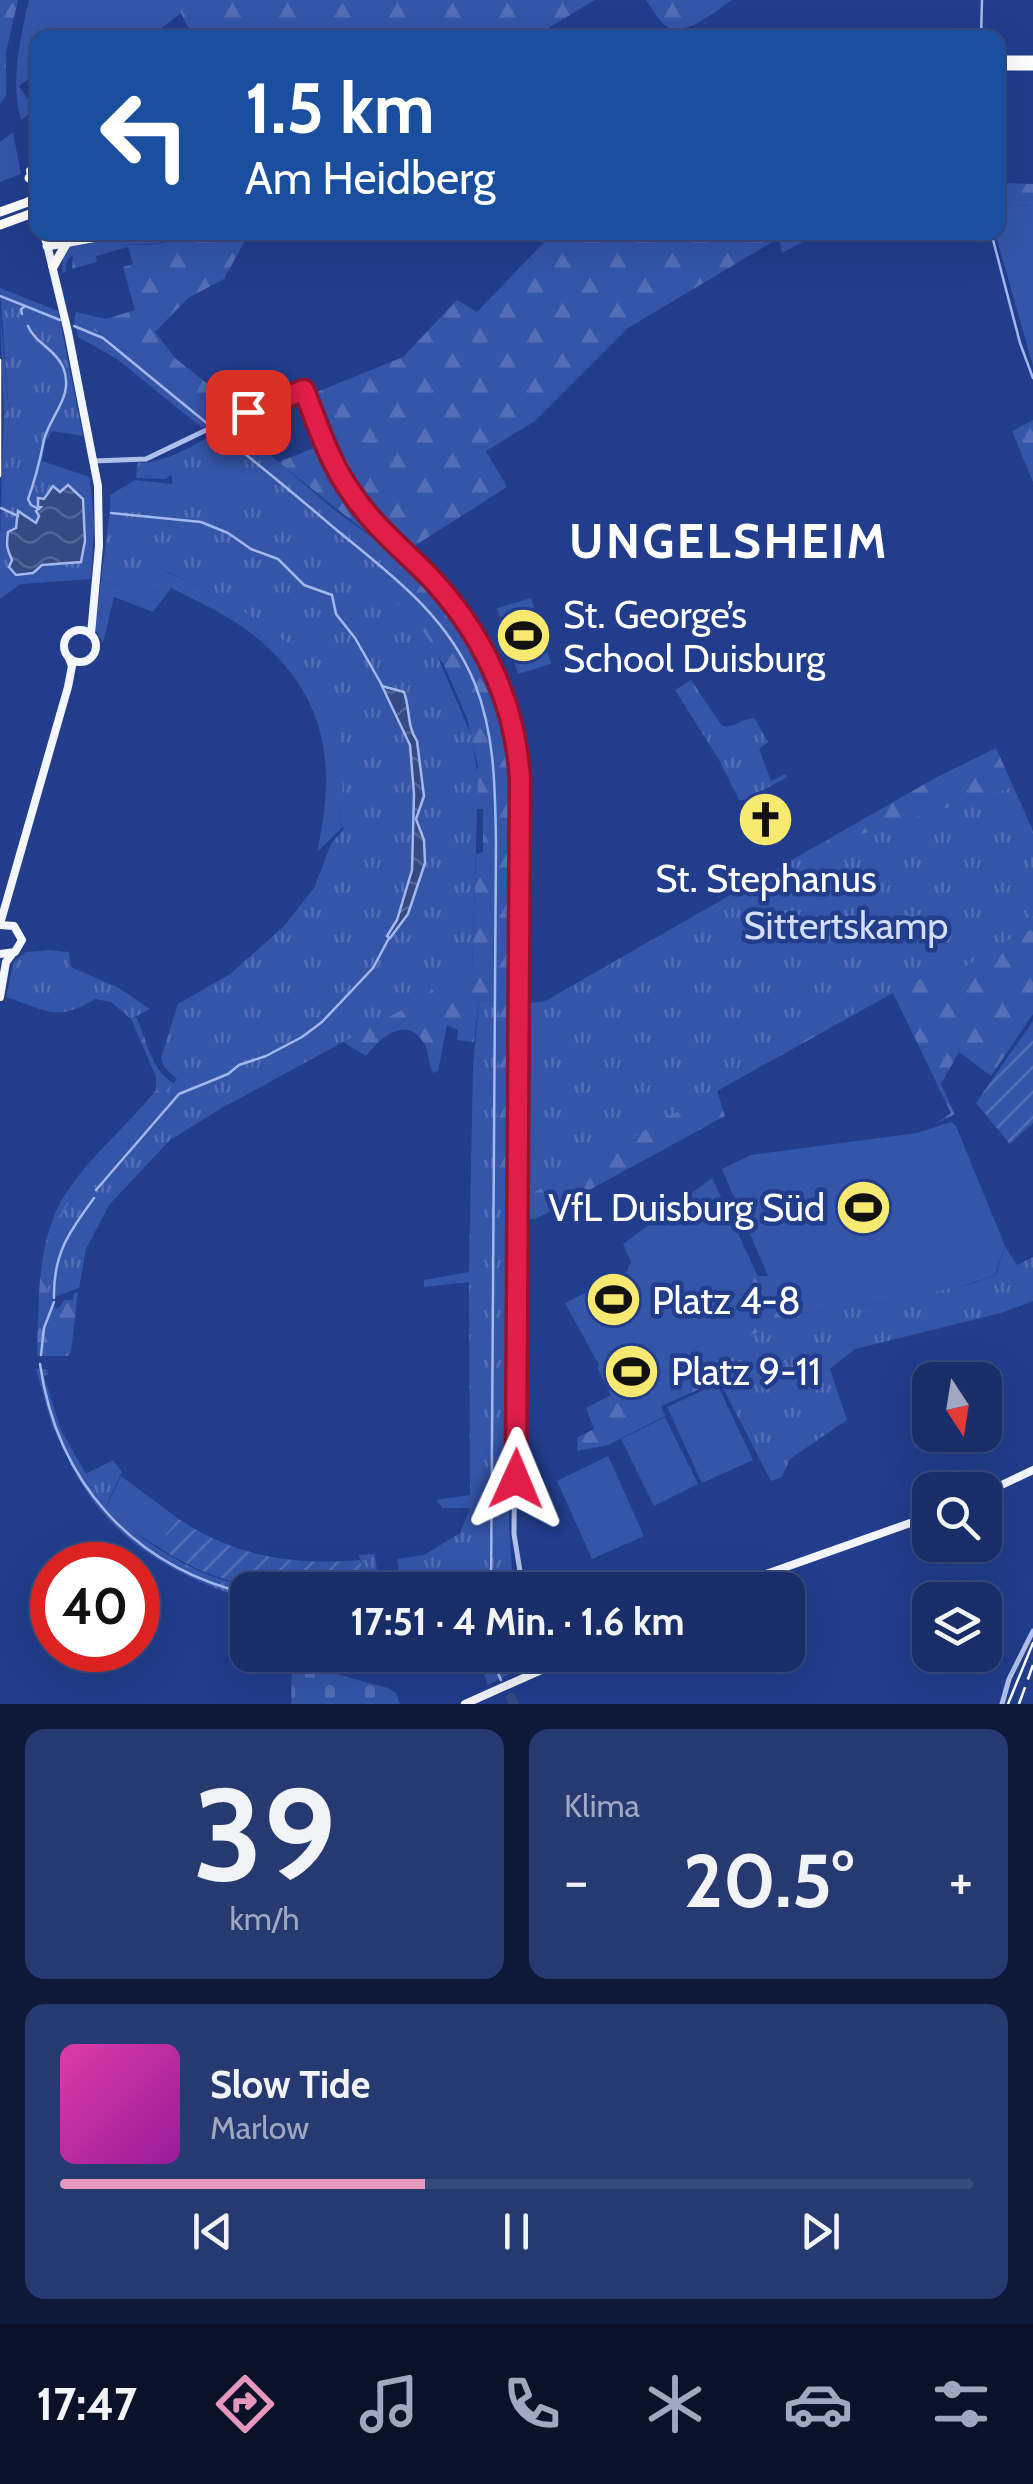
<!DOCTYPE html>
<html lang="de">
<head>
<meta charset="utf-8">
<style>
	body { margin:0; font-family:Cabin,sans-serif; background:#263a71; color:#f1f3f6; height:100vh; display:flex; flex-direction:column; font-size:38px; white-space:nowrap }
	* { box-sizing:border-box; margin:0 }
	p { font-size:32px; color:#9fa8c0 }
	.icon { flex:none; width:55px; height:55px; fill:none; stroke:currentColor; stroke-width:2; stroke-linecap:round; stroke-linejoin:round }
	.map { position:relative; height:1704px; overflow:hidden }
	.details { display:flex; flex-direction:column; gap:25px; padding:25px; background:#0e193a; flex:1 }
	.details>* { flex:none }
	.guide { position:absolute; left:30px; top:30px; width:975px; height:210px; border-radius:20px; box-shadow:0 10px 40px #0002,0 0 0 2px #374a7d; background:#1a4fa0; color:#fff; overflow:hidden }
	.needle { width:65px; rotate:168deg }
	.tools { position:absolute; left:912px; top:1362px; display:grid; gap:20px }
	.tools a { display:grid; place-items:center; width:90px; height:90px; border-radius:20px; background:#192e69; box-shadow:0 10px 40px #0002,0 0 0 2px #374a7d; font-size:50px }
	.speed { position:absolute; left:30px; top:1542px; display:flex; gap:20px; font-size:50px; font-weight:700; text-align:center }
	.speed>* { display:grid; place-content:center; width:130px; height:130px; border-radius:50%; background:#192e69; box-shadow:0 10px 40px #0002,0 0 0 2px #374a7d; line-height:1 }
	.speed .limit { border:15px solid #d22; background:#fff; color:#111 }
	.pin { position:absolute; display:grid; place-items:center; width:85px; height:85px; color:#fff; margin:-42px; border-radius:20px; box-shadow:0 5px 15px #0006 }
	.me { position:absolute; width:110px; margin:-55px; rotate:1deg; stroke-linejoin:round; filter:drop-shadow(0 0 8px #0008) }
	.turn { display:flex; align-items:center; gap:35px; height:210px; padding:0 50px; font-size:45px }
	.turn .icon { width:130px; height:130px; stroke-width:2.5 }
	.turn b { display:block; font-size:70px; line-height:85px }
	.big { font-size:75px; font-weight:700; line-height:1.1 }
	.details .card { flex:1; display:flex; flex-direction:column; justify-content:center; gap:15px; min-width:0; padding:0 35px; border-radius:20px; background:#263a71 }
	.details .dial { align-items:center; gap:0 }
	.dial b { font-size:130px; line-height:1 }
	.song { display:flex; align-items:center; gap:30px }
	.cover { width:120px; height:120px; border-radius:15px; background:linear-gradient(135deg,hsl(320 70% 55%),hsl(300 70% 35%)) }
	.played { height:10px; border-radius:5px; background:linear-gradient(90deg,#e797bd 40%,#374a7d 40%) }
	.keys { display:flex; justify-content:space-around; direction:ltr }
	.heat { display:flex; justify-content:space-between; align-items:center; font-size:55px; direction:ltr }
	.details .tiles { flex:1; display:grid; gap:25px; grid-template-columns:1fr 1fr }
	.card:last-child { grid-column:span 2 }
	.trip { position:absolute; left:230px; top:1572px; width:575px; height:100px; border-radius:20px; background:#192e69; box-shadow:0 10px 40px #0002,0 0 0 2px #374a7d; font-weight:700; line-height:100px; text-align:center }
	.menu { display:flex; height:160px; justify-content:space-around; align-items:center; background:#0a122a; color:#9fa8c0 }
	.menu .icon { width:70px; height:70px }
	.menu .current { color:#e797bd }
	.menu b { font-size:45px; color:#f1f3f6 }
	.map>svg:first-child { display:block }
	.grass { fill:#3555a9 }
	.forest { fill:url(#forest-firs) }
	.cemetery { fill:url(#cemetery-stones) }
	.park { fill:url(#park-tufts) }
	.garden { fill:url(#garden-furrows) }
	.water { fill:url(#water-waves); stroke:#a3b8ec; stroke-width:2.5 }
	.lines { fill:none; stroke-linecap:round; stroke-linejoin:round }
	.stream { stroke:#a3b8ec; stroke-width:2.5 }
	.river { stroke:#354983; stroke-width:10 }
	.minor { stroke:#afc0eb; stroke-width:5 }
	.major { stroke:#f4f6fe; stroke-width:8 }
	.highway { stroke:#fff; stroke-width:9 }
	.tram { stroke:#fff; stroke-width:2.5 }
	.rail { stroke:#fff; stroke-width:2.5; stroke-dasharray:18 8; stroke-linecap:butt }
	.highway-bridge { stroke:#fff; stroke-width:9 }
	.route-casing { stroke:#92132f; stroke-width:25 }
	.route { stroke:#e11d48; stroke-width:18 }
	.labels { text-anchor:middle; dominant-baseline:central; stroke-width:9; stroke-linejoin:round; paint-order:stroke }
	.poi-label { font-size:38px; fill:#fff; stroke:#213d8c; text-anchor:start }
	.park-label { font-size:38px; fill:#d4def8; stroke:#213d8c }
	.district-label { font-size:48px; font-weight:bold; letter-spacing:2.5px; fill:#fff; stroke:#213d8c }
</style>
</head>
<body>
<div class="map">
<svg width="1033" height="1704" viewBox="0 0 1033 1704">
	<defs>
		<pattern id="forest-firs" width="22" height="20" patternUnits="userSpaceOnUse" patternTransform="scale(2.5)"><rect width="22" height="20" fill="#3555a9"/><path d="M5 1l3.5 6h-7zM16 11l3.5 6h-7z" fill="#536eb6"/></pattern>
		<pattern id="cemetery-stones" width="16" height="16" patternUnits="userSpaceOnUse" patternTransform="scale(2.5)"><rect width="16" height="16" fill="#3555a9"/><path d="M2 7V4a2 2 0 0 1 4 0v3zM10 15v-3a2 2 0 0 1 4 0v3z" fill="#536eb6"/></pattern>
		<pattern id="park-tufts" width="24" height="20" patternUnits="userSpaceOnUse" patternTransform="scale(2.5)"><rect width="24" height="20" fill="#3555a9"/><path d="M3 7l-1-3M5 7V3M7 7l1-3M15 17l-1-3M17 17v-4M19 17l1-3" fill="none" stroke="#536eb6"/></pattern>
		<pattern id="garden-furrows" width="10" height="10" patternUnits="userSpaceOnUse" patternTransform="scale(2.5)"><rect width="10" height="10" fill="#3555a9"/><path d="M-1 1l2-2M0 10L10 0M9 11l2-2" fill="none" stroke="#536eb6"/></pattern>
		<pattern id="water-waves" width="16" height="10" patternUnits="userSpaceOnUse" patternTransform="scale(2.5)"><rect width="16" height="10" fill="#354983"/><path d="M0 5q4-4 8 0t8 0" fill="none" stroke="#536496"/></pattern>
	</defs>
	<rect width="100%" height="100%" fill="#213d8c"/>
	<g class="grass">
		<path d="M29 0H179L181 13 150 37 38 38 37 66 31 72 33 76 19 86 35 110 21 120C10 80 20 40 29 0Z"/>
		<polygon points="13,132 21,174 0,182 0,142"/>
		<polygon points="998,204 1033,206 1033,366 995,233 998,232"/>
		<path d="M176 233H184C163 248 145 242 122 245 106 247 89 250 74 254L67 260 66 272 62 273 63 251C95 224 144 250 176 233Z"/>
		<polygon points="74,321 121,344 215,422 202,428 117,359 78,337"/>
		<polygon points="137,467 194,467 244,483 439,790 160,513 110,511 110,495 135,480 173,484 171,475 166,479 136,478"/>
		<path d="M165 571C208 590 257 614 291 648 319 675 342 736 344 775 344 790 341 806 339 821H349L317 852C337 763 327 694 252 634 228 615 198 602 171 588L153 612 114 597 103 643 95 629 101 580 148 595Z"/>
		<polygon points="531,598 551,664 518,674 497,608"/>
		<path d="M951 1122 956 1126 1005 1246 995 1275C933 1299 863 1305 797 1314L768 1276 722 1169 751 1155 917 1133Z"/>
		<polygon points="712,1178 758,1276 739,1293 762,1317 687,1352 659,1382 615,1403 597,1367 599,1365 565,1303 627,1271 631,1262 623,1244"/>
		<polygon points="36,1369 47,1369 48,1375 44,1376 61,1430 86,1474 78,1478 52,1426"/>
		<polygon points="717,1384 753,1460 702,1483 667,1407"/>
		<polygon points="665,1417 698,1484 654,1506 621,1439"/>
		<polygon points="608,1456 644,1536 592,1559 557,1481"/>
		<polygon points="121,1476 179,1519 166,1534 161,1549 122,1524 106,1507"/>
	</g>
	<g class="forest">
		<polygon points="0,0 18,0 6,52 6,96 0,104"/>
		<polygon points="179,0 595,0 533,37 193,38 181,13"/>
		<path d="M646 0H732C717 10 684 39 666 26 658 20 652 8 646 0Z"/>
		<polygon points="998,183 1033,184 1033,206 998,204"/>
		<path d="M184 233H249L224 279 188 298 155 332 175 358 233 404 232 415 215 422 121 344 74 321 76 312 106 319 135 310 123 267 133 264 128 247 96 256 97 262 72 269 73 254 83 252 86 245C119 238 154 255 184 233Z"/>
		<polygon points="553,233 820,233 782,253 779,238 628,328 535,421 486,451 507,487 405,552 394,540 381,544 278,462 317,447 297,400 403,357 457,300 477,312"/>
		<polygon points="0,311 9,415 0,535 4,414"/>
		<polygon points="1033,420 1033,482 1012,431"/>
		<path d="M334 547 373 580 408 562C472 627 503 685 516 776L517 1005 545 1001 935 778 996 748 1033 831V1014L991 1076 959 1052 941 1084 955 1114 936 1124 951 1113 893 993 717 1091 725 1116 536 1219H520L509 1201 497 1208V1001L479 1000 474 1042 457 1040 458 1030 447 1025 438 1071 433 1073C428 1063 429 1051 424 1043 405 1014 381 1038 366 1056L340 1040 422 990 472 972 476 854 483 852V809H459L478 767 467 718 443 663Z"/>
		<path d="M136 1017C148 1042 150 1069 174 1084L83 1183 65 1222 53 1238 60 1245 52 1305 58 1309 64 1300H73L74 1293H78L71 1352 68 1356H37C39 1306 36 1249 60 1203 84 1161 126 1128 156 1090V1077L131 1019Z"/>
		<polygon points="758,1276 768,1276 797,1314 709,1361 718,1381 661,1406 665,1416 608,1445 577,1451 578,1437 594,1429 586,1408 611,1395 615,1403 659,1382 687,1352 761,1317 739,1292"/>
	</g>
	<polygon class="cemetery" points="292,1662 388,1688 396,1693 400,1704 291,1704"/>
	<g class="park">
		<polygon points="0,288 58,311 83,436 52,431 45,442 42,461 90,477 94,524 91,579 21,584 0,599 0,535 9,415"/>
		<path d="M233 423 332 508 381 544 386 542 408 562 373 581 418 623 434 648 472 737 478 780 472 972 443 988 433 987 424 998 222 1108 170 1140 109 1205 86 1249 79 1288 46 1300 48 1254 64 1210 83 1183 177 1079 164 1067 161 1058 178 1004 230 974 283 927 314 888 331 844 344 828 339 825C340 809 343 793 343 778 344 738 319 678 292 649 263 618 204 588 166 571L148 595 101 580 110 511 160 513 216 495 235 496 243 483 196 468 137 467 138 463C172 462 203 440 233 423Z"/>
		<path d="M691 680 722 726C735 729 744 716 755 719L768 742 759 749 771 781 785 774 787 777 745 800H739L718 758 675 690Z"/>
		<path d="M1010 788 1033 834V898L1026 913 1033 917V930C1004 937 984 959 956 970 938 976 919 978 902 986L524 1198 525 1013 836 836 839 841Z"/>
		<path d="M49 950 69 952 71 967 119 988 150 1009 131 1019 111 1002 95 999C56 1023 47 1010 6 997L14 961 26 952Z"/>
		<polygon points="479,1000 497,1001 499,1010 497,1207 510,1201 509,1527 512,1568 517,1590 402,1590 397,1559 424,1555 460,1533 470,1508 443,1508 436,1500 470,1495 469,1282 424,1287 424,1280 469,1272 473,1067"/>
		<polygon points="1005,1246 1017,1265 1033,1257 1033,1301 1001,1313 855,1349 830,1369 847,1420 790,1459 782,1477 771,1481 709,1361 724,1348 797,1314 887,1302 971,1284 996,1275"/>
		<path d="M113 1460 122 1472 106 1506C133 1537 200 1579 241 1584 251 1585 261 1578 271 1579 304 1582 332 1587 365 1580L359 1555 375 1554 379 1590H248L247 1599C177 1577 116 1544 78 1478Z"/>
		<polygon points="477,1655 539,1655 540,1658 488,1685"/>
	</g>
	<g class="garden">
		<polygon points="1033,1021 1033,1123 1010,1144 976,1103"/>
		<path d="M179 1519C232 1556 297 1566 360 1560L365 1580 317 1585 267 1578 261 1585C226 1585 190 1567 161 1549L166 1534Z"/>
	</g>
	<g class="water">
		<path d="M68 485 83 499 85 541 81 562 42 565 33 573 16 575 9 567 12 560C7 548 6 547 8 532L16 528 18 511 36 523 39 516 36 511 41 507 38 506V498L44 499 53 486 60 492Z"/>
		<path d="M382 686 404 692C410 708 407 727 417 741L424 796 416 819 424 840 425 863 408 914 390 938 387 936 397 920 412 870 414 794 410 745Z"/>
	</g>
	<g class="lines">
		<g class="stream">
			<polyline points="981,38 982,0"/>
			<polyline points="991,232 1020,343 1033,378"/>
			<polyline points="0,296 60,320"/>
			<polyline points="22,314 21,309 24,307"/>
			<path d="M28 326C35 343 55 349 63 367 75 396 50 415 44 440 40 460 36 478 28 499L31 505 39 509"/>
			<polyline points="74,326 103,338 209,425"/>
			<path d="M215 430C257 463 298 497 339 532 393 576 448 617 475 684 495 735 495 788 496 842L491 1590"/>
			<polyline points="1,508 18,516"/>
			<polyline points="111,513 201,522 228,533 251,549 278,559 304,585 332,595 336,614 355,638 383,687"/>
			<polyline points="96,1190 179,1094 228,1074 239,1065 266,1056 302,1037 322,1022 373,968 389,938"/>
			<path d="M54 1298C53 1254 69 1232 94 1198"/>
			<polyline points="41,1355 44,1328 54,1302"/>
			<path d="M40 1364C57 1482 132 1566 248 1594"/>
			<polyline points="477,1579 482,1582"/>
			<polyline points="490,1655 501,1680"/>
		</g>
		<polyline class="river" points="511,1698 514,1704"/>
		<g class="minor">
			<path d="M94 461 146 459 223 422 304 390C319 428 332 469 357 502 380 532 411 557 437 585 486 638 516 708 520 780L514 1534 523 1590"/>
			<polyline points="547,1655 552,1666"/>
			<polyline points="1002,1704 1009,1679 1033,1631"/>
		</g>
		<g class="major">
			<polyline points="30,171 38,208"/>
			<polyline points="44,232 68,332 98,486 99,546 91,634"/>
			<circle cx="80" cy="646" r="16"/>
			<polyline points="0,924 68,687 72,666 69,658"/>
			<polyline points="0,925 14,926 22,940 15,952 0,954"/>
			<polyline points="0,997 6,962 12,954"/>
			<polyline points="985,1493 1033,1470"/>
			<polyline points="721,1590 930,1516"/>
			<polyline points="465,1704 575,1655"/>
		</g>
		<g class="highway">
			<polyline points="998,60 1033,60"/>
			<polyline points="998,66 1033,66"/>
			<polyline points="29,178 38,171"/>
			<polyline points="0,212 28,202"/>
			<polyline points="0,225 38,211"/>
			<polyline points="46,240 72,236"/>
			<polyline points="47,246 119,233 154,237 168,232"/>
			<polyline points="53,267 66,244"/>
		</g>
		<g class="tram">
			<polyline points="0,360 0,476"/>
			<polyline points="1008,1704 1033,1643"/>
		</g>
		<polyline class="rail" points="1019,1704 1033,1665"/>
		<polyline class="highway-bridge" points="28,202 38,198"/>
	</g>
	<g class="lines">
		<defs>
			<path id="route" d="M248 412 304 390C318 426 330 464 353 495 373 525 401 548 427 574 481 630 516 702 520 780L516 1479"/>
		</defs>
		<use href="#route" class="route-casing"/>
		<use href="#route" class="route"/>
	</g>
	<defs>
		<symbol id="stadium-disc" viewBox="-11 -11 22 22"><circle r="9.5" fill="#f8e971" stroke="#213d8c"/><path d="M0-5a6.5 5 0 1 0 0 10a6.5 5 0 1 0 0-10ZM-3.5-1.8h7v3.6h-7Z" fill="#111"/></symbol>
		<symbol id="church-disc" viewBox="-11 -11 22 22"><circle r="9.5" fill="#f8e971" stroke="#213d8c"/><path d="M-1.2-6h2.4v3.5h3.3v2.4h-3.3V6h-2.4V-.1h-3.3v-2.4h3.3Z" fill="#111"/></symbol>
	</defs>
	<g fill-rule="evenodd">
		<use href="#stadium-disc" x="492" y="604" width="63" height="63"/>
		<use href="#church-disc" x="734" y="788" width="63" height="63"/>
		<use href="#stadium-disc" x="832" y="1176" width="63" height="63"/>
		<use href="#stadium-disc" x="582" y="1268" width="63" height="63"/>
		<use href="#stadium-disc" x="600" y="1340" width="63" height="63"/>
	</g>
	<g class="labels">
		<g class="poi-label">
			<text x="563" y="614">St. George’s<tspan x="563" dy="44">School Duisburg</tspan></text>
			<text x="766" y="878" text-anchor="middle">St. Stephanus</text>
			<text x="825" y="1207" text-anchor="end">VfL Duisburg Süd</text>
			<text x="652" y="1300">Platz 4-8</text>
			<text x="671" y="1371">Platz 9-11</text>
		</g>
		<g class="park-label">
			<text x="846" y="925">Sittertskamp</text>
		</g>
		<g class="district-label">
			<text x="729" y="541">UNGELSHEIM</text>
		</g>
	</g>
</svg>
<div class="tools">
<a><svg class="needle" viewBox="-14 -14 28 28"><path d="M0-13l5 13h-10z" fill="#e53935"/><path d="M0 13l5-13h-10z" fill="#9fa8c0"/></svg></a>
<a><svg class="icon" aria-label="search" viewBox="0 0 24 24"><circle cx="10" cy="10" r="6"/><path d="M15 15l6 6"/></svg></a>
<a><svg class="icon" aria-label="layers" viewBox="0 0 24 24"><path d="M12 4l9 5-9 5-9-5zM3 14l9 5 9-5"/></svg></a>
</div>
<div class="speed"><div class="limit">40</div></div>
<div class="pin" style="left:248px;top:412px;background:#d93025"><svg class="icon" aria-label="arrive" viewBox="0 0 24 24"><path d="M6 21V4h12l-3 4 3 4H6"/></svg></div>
<svg class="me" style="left:516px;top:1479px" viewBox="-20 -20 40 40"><path d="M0-17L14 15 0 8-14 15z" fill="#e11d48" stroke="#fff" stroke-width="4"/></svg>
<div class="trip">17:51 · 4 Min. · 1.6 km</div>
<div class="guide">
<div class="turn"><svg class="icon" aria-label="left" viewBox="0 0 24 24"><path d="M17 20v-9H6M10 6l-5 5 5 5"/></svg><div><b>1.5 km</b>Am Heidberg</div></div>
</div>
</div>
<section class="details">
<div class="tiles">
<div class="card dial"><b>39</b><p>km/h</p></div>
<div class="card"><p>Klima</p>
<div class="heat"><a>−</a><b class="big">20.5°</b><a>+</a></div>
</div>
<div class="card">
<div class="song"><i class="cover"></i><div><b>Slow Tide</b><p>Marlow</p></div></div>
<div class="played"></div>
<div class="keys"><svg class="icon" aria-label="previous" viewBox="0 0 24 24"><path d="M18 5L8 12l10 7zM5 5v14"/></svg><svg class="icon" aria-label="pause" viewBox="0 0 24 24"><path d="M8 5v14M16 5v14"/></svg><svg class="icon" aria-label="next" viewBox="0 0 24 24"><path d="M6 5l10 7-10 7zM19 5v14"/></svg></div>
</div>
</div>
</section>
<nav class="menu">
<b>17:47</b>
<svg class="icon current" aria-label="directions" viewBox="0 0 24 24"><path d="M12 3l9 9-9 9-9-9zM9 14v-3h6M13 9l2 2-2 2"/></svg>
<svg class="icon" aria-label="music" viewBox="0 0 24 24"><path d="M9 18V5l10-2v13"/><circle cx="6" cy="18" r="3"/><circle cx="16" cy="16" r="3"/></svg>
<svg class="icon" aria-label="phone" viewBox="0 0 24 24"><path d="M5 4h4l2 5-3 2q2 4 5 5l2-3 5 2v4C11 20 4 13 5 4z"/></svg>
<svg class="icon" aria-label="climate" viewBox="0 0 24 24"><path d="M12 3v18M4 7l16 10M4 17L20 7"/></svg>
<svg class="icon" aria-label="car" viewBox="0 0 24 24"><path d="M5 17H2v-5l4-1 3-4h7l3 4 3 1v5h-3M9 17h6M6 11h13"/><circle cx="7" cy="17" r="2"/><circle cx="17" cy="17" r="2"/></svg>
<svg class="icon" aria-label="filters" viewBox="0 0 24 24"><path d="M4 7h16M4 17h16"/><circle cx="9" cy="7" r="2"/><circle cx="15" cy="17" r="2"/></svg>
</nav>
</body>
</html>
